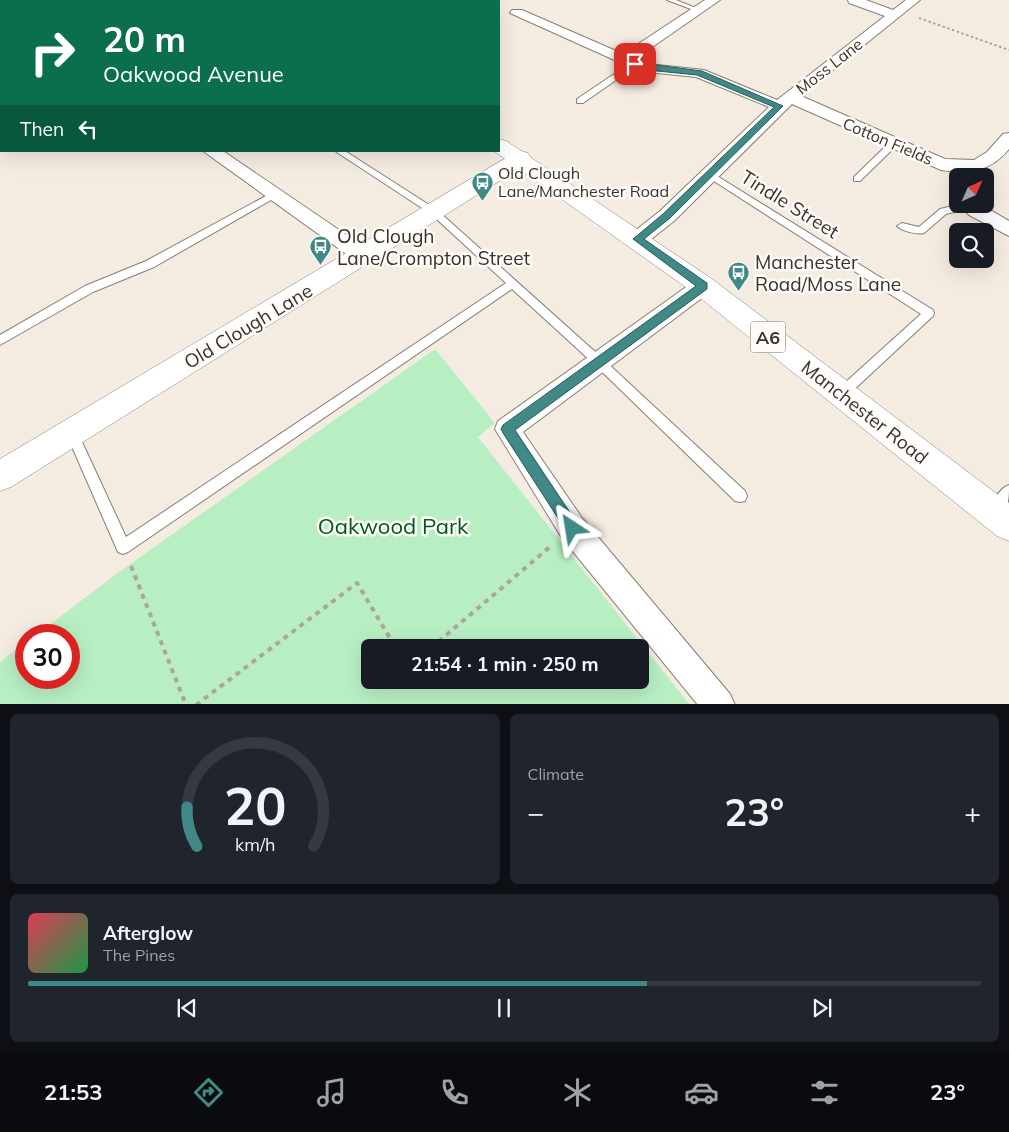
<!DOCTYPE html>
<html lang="en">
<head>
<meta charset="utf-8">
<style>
	body { margin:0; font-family:Mulish,sans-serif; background:#20242c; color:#f1f3f6; height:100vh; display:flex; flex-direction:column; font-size:19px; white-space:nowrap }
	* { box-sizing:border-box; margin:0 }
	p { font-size:16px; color:#9ea1a6 }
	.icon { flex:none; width:28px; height:28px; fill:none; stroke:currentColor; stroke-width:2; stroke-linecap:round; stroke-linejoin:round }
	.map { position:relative; height:704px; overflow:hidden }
	.drawer { display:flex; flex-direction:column; gap:10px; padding:10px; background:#0d0f14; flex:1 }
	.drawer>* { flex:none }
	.banner { position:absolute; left:0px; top:0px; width:500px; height:152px; box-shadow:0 5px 20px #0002; background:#0b6e4f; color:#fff; overflow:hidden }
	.needle { width:32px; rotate:45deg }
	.controls { position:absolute; left:949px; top:168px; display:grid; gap:10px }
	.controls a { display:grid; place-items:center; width:45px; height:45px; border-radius:8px; background:#171b24; box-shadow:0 5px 20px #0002; font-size:25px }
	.speed { position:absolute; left:15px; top:624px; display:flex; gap:10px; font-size:25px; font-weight:700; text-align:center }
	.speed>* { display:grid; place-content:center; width:65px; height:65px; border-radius:50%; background:#171b24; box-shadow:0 5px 20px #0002; line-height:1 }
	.speed .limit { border:8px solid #d22; background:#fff; color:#111 }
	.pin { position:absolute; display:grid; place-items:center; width:42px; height:42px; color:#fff; margin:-21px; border-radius:10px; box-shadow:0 2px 8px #0006 }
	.me { position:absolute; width:55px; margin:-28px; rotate:327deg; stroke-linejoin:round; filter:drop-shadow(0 0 4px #0008) }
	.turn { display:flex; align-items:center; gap:18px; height:105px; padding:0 20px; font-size:22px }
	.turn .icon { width:65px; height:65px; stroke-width:2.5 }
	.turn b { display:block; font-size:35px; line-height:42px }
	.then { display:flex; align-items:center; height:48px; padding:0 20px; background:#0003; gap:10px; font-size:19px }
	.big { font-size:38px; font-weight:700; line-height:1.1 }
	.drawer .card { flex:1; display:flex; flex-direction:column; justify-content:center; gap:8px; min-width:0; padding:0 18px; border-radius:8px; background:#20242c }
	.drawer .dial { align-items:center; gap:0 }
	.dial svg { height:130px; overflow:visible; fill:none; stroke:#363941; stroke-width:7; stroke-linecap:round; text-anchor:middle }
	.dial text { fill:#f1f3f6; stroke:none }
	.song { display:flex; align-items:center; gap:15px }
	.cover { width:60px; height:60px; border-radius:8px; background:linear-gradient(135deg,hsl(350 70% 55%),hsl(140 70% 35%)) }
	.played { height:5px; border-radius:2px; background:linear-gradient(90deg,#418987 65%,#363941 65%) }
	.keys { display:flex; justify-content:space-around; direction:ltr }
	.heat { display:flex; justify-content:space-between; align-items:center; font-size:28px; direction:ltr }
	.drawer .tiles { flex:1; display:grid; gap:10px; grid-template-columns:1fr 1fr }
	.card:last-child { grid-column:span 2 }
	.trip { position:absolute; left:361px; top:639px; width:288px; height:50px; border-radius:8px; background:#171b24; box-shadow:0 5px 20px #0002; font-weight:700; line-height:50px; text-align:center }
	.dock { display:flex; height:80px; justify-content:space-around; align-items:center; background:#090b0e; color:#9ea1a6 }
	.dock .icon { width:35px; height:35px }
	.dock .current { color:#418987 }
	.dock b { font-size:22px; color:#f1f3f6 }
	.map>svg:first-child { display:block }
	.industrial { fill:#e9dff3 }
	.green { fill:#b7efc3; fill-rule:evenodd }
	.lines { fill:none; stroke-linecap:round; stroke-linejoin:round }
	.lane-casing { stroke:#877e75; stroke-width:2 }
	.street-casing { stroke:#877e75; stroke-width:2 }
	.secondary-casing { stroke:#877e75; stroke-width:1 }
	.primary-casing { stroke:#877e75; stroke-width:1 }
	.path-far1 { stroke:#aca59d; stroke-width:2; stroke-dasharray:2.5 2.5; stroke-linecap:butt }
	.path { stroke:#aca59d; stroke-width:4; stroke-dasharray:5 5; stroke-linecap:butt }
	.lane { fill:#fff; fill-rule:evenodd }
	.street { fill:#fff; fill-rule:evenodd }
	.secondary { fill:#fff; fill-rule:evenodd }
	.primary { fill:#fff; fill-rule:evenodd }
	.route { fill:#418987; stroke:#2a5958 }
	.labels { text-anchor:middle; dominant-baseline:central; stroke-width:5; stroke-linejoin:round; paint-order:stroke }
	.far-street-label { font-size:16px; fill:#36332f; stroke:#fefaf6 }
	.far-poi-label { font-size:16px; fill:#36332f; stroke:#fefaf6; text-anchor:start }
	.shield { fill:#fefaf6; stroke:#726f6b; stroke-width:1 }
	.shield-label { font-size:18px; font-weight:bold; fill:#36332f }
	.street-label { font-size:19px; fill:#36332f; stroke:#fefaf6 }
	.poi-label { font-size:19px; fill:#36332f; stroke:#fefaf6; text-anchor:start }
	.near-park-label { font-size:22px; fill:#025626; stroke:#fefaf6 }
</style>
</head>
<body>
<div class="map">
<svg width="1009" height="705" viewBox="0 0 1009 705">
	<rect width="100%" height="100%" fill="#f5ece1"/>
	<polygon class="industrial" points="269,0 478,0 271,1"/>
	<path class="green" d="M435 349 495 423 478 437 689 704H0V662L26 642V678H69V635H36L119 572ZM370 648H640V680H370Z"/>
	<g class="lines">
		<defs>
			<g id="lane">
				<polygon points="97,0 105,0 105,1 98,1"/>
				<polygon points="667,0 676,0 701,10 696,11"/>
				<polygon points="632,62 639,64 583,103 577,103 577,99"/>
				<polygon points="893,141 897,144 896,146 860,181 854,181 854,177 890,142"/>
				<polygon points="335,151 345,151 437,210 602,358 745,491 747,496 745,501 740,502 735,501 594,364 512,289 128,552 123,554 118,552 66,433 68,429 72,427 76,429 126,537 506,283 431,214"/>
				<polygon points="709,171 933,310 934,313 933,316 845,398 841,399 837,398 835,394 837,390 921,314 706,176 706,172"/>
				<polygon points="275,191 278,192 278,196 154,267 93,292 0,345 0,335 85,286 146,261"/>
				<path d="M961 204 975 205 973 207 946 214 924 233C917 235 902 231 897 226L902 223 919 227 940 209Z"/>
				<path d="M1009 485C1009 498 1009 512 995 518L990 516 988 511C992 502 1000 488 1009 485Z"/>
			</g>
			<g id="street">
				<path d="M705 0H720L635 59 649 64 704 70 777 100 885 16 849 3 848 0H866L893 10 906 0H920L801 96 945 159 974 160 987 152 1003 134 1009 133V149C990 172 970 174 941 170L792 104 674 221 645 244 638 246 631 244 628 239 631 234 660 211 769 107 696 77 647 72 630 67 510 13 512 10H522L623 54Z"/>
				<rect x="0" y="2" width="1" height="9"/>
				<polygon points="203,151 223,151 370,251 373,256 370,261 363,263 356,261"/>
				<polygon points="960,204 980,204 1009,221 1009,236 969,215"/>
				<polygon points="703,278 710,280 713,286 710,292 523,432 582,518 730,694 735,705 698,705 562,538 495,429 498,421 696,280"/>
			</g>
			<polygon id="secondary" points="521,151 528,153 531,158 528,163 11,487 0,491 0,459 514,153"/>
			<g id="primary">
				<polygon points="230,0 247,0 248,1 231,1"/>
				<polygon points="499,139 506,141 712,279 1009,503 1009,541 997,536 694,293 494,151 499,151"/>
			</g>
		</defs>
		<use href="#lane" class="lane-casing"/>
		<use href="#street" class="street-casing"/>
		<use href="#secondary" class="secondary-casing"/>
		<use href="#primary" class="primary-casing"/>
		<polyline class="path-far1" points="919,18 1009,50"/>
		<g class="path">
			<polyline points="131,566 186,705"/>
			<polyline points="431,648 551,546"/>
			<polyline points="196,705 357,583 396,648"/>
		</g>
		<use href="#lane" class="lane"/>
		<use href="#street" class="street"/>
		<use href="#secondary" class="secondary"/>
		<use href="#primary" class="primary"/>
	</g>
	<polygon class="route" points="633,62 702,71 783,106 670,218 644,239 707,283 707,289 515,430 577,523 579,528 577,532 572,534 567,532 503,433 501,429 503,425 696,286 633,239 663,214 774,107 697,75 647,70 633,66"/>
	<defs>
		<symbol id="bus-pin" viewBox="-11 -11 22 30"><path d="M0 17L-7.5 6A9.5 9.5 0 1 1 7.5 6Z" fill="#418987" stroke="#fefaf6"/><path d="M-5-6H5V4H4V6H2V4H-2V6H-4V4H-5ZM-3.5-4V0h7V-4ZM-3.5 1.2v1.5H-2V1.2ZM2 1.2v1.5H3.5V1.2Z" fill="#fff"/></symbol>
	</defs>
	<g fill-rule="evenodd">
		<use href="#bus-pin" x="470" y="170" width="25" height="34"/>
		<use href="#bus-pin" x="308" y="234" width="25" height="34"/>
		<use href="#bus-pin" x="726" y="260" width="25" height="34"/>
	</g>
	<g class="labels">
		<g class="far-street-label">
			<text transform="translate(829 66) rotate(-38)">Moss Lane</text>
			<text transform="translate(888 141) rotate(23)">Cotton Fields</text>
		</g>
		<g class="far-poi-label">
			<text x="498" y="173">Old Clough<tspan x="498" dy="18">Lane/Manchester Road</tspan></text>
		</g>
		<rect class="shield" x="750.5" y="321.5" width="35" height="31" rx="4"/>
		<g class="shield-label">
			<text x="768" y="337">A6</text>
		</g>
		<g class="street-label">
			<text transform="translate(790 204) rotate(32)">Tindle Street</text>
			<text transform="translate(248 326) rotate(-31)">Old Clough Lane</text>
			<text transform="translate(865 412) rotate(38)">Manchester Road</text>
		</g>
		<g class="poi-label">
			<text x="337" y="236">Old Clough<tspan x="337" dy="22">Lane/Crompton Street</tspan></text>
			<text x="755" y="262">Manchester<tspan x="755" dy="22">Road/Moss Lane</tspan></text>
		</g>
		<g class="near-park-label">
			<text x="393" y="526">Oakwood Park</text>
		</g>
	</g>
</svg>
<div class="controls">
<a><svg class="needle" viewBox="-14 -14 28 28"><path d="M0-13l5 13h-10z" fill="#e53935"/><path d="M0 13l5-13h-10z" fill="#9ea1a6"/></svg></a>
<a><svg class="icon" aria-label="search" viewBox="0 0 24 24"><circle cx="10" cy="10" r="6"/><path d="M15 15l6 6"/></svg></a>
</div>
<div class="speed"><div class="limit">30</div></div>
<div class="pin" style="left:635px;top:64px;background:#d93025"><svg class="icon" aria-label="arrive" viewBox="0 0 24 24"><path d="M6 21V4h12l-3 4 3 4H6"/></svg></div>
<svg class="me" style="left:572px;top:528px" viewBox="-20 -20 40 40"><path d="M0-17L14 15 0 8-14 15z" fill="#418987" stroke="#fff" stroke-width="4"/></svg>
<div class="trip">21:54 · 1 min · 250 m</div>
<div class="banner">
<div class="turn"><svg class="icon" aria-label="right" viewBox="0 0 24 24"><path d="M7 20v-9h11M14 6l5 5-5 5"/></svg><div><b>20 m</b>Oakwood Avenue</div></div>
<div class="then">Then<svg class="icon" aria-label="left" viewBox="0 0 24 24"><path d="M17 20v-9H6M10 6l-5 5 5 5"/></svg></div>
</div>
</div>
<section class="drawer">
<div class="tiles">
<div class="card dial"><svg viewBox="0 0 100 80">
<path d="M14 69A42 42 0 1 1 86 69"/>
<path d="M14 69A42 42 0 0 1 8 45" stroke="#418987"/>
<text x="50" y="56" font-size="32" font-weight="700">20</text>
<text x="50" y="72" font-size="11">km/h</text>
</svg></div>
<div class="card"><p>Climate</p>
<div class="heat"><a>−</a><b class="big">23°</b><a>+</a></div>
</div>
<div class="card">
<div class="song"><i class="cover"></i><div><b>Afterglow</b><p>The Pines</p></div></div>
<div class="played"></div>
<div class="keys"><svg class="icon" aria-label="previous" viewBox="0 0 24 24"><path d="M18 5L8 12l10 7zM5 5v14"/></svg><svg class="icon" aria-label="pause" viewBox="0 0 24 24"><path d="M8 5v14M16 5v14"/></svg><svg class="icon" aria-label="next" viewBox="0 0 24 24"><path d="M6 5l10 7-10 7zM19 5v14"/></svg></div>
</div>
</div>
</section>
<nav class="dock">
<b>21:53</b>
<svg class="icon current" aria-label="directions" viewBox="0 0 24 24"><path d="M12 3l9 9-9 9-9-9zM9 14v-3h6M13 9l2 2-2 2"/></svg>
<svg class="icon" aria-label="music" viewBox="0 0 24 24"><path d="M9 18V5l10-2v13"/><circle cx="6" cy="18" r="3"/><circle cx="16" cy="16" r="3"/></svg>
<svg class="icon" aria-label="phone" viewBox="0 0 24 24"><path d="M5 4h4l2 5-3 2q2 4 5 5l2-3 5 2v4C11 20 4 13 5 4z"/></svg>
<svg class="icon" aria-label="climate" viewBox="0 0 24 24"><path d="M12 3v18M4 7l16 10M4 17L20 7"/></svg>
<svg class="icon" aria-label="car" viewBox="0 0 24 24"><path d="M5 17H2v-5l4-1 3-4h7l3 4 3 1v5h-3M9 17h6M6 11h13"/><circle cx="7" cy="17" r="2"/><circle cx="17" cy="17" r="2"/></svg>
<svg class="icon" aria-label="filters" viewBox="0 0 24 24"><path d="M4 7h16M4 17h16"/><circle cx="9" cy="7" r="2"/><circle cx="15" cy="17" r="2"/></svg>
<b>23°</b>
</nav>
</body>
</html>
